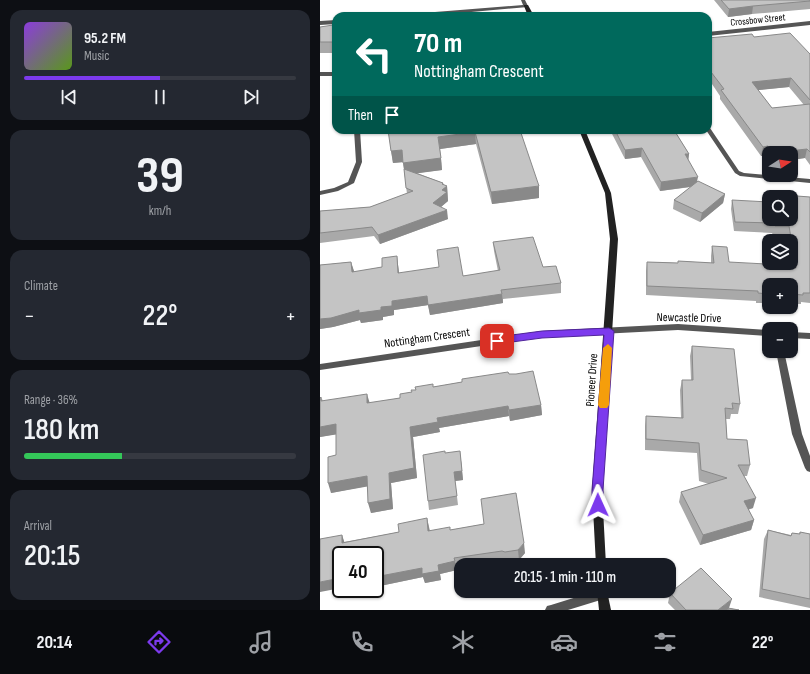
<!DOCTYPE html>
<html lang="en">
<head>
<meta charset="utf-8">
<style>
	body { margin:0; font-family:"Sofia Sans Condensed",sans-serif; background:#242831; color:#f1f3f6; height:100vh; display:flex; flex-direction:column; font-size:15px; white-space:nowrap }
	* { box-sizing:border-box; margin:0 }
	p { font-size:13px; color:#9ea1a6 }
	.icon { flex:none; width:22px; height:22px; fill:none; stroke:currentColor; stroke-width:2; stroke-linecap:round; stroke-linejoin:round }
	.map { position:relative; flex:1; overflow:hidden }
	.sheet { display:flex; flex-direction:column; gap:10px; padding:10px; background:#0d0f14; width:320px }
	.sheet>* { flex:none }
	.guide { position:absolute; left:12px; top:12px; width:380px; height:122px; border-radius:12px; box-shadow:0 1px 3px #0004; background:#00695c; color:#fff; overflow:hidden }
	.needle { width:26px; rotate:78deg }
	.buttons { position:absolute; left:442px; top:146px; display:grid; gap:8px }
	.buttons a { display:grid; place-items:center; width:36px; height:36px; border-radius:8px; background:#171b24; box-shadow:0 1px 3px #0004; font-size:20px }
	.speed { position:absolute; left:12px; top:546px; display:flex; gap:8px; font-size:20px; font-weight:700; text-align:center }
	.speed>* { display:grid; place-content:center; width:52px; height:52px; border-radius:50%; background:#171b24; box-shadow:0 1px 3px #0004; line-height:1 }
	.speed .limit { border:2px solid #111; border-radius:6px; background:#fff; color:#111 }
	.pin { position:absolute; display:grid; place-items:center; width:34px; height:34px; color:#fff; margin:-17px; border-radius:8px; box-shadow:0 2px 6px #0006 }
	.me { position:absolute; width:44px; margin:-22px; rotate:359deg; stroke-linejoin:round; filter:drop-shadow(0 0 3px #0008) }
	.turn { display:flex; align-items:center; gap:14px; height:84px; padding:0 16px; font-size:18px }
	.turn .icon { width:52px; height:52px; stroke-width:2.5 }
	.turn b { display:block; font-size:28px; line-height:34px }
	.then { display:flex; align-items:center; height:38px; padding:0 16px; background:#0003; gap:8px; font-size:15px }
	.big { font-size:30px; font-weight:600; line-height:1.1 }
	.sheet .card { flex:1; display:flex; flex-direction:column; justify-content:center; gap:6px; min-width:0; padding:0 14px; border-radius:12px; background:#242831 }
	.sheet .dial { align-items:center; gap:0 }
	.dial b { font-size:52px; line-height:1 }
	.song { display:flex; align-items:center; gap:12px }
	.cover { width:48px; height:48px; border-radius:6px; background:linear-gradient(135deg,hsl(270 70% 55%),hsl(90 70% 35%)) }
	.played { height:4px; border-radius:2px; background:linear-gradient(90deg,#7c3aed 50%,#363941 50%) }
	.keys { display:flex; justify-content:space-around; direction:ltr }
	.heat { display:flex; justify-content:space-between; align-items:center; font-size:22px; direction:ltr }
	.charge { height:6px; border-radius:3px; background:linear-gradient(90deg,#34c759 36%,#363941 0) }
	.trip { position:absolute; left:134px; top:558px; width:222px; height:40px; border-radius:12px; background:#171b24; box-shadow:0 1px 3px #0004; font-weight:600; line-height:40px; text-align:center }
	.tabs { display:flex; height:64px; justify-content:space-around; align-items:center; background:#090b0e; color:#9ea1a6 }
	.tabs .icon { width:28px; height:28px }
	.tabs .selected { color:#7c3aed }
	.tabs b { font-size:18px; color:#f1f3f6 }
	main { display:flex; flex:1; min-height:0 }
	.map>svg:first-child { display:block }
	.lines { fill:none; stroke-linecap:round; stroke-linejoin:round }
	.street { fill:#555; fill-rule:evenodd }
	.secondary { fill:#222; fill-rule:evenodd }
	.wall { fill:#a9a9a9; fill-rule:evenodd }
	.shaded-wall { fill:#898989 }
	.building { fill:#c4c4c4; stroke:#898989 }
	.route { fill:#7c3aed; stroke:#51269a }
	.slow { fill:#f59e0b }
	.labels { text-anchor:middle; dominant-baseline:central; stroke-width:3.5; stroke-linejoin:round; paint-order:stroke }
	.far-street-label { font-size:10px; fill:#000; stroke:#fff }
	.street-label { font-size:12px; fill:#000; stroke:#fff }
</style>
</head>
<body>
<main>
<section class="sheet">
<div class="card">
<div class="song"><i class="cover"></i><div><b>95.2 FM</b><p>Music</p></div></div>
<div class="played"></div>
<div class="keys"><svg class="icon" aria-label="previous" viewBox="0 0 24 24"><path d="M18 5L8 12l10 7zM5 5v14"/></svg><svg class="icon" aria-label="pause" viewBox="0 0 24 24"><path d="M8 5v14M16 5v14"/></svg><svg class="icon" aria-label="next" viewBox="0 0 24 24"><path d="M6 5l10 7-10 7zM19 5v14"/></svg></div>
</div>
<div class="card dial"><b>39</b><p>km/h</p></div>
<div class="card"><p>Climate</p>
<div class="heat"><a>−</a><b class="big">22°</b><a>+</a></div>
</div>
<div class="card"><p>Range · 36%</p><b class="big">180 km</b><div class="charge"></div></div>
<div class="card"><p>Arrival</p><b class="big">20:15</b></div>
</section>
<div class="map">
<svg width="490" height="610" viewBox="0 0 490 610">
	<rect width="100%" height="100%" fill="#fff"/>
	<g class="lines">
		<g class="street">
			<polygon points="201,0 205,0 208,6 208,7 107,16 87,16 90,14 203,5"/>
			<polygon points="16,20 16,24 0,25 0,21"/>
			<polygon points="490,21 490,25 388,36 388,32"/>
			<rect x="0" y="72" width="16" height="4"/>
			<polygon points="388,127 390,128 419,171 424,173 490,179 490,183 420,176 415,173 386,130 388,130"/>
			<polygon points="34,130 40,130 42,162 34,183 18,191 0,195 0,191 14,188 28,182 36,162"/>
			<polygon points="358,324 449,330 449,336 358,330 222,337 0,370 0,364 222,331"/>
			<polygon points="471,332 490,333 490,339 471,338"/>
			<polygon points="456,351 464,351 482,434 490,456 490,472 487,471 485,468 472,434"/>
			<polygon points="276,591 287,591 288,594 287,598 248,610 225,610 227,606 231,605"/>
		</g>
		<g class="secondary">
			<polygon points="204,5 208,5 214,16 208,16 204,6"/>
			<polygon points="259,130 265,130 291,193 298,239 282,490 286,565 276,565 272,490 290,239 285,193"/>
			<polygon points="277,591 287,591 291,610 279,610"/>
		</g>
	</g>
	<g class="wall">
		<polygon points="394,0 490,0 490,9 432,14 408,17"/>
		<polygon points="16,25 16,53 0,53 0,27"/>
		<path d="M434 37 490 54V165L485 158 471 160V153H449V159H448L446 156H441L400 99V96L388 78V38ZM469 87 484 105 452 108 438 90Z"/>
		<polygon points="68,130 200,130 219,198 172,204 156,144 120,149 122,170 97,173 123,183 124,185 127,186 128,201 121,207 128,219 60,244 54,236 0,243 0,211 50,207 87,194 83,162 73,163"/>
		<polygon points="290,130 354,130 369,154 368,160 377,182 405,194 403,203 380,222 353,209 354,200 371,187 340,191 321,157 305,159"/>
		<polygon points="464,195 490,197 490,303 481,302 481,304 471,304 471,285 449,285 449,303 436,303 436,301 326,295 326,271 327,262 358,263 358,261 391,263 391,256 392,246 409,262 446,266 472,268 471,260 471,241 468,241 467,236 453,235 452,233 414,231 411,209 412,200 449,219 471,197 463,197"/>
		<polygon points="173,242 223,267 241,283 241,293 183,299 183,303 110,315 108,305 74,310 74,315 63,317 63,320 41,323 40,320 13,327 0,329 0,265 31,262 34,272 62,267 77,256 79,273 143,276 178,271 174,251"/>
		<polygon points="372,346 420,404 418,414 411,414 410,419 406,419 407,439 430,465 427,476 424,476 433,508 428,510 434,520 431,530 380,545 359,502 361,492 389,484 379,481 377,453 325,450 325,426 326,416 361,418 360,390 362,380 371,380 370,356"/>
		<polygon points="189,374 221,405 222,415 190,421 189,416 119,428 120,432 93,437 97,478 71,483 73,509 51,513 47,486 11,493 16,455 16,434 0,437 1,397 3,401 49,403 80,398 92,392 113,387"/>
		<polygon points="125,453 141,460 143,480 135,481 138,505 109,510 108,501"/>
		<polygon points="107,518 110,531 130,530 164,524 205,553 199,560 186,562 183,560 154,565 141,565 141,567 136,568 137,570 120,574 121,580 105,583 103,577 55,587 55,555 0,592 22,535 24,542 79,532"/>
		<polygon points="448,530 471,535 472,533 479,534 480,532 490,534 490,608 439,597 444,539"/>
		<polygon points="350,593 409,608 419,610 355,610 348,603"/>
	</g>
	<g class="shaded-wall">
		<polygon points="433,6 432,14 408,17 409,9"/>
		<polygon points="471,78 469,87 430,91 432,82"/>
		<polygon points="155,132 156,144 120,149 118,137"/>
		<polygon points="448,146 446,156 441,156 443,147"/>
		<polygon points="322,148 321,157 305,159 305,150"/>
		<polygon points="456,148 455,153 449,153 450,149"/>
		<polygon points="487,149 485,158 471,160 471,153 459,153 459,152"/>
		<polygon points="82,150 84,162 73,163 71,151"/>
		<polygon points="365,154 369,154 368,163"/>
		<polygon points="121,158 122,170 85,175 83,163"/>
		<polygon points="378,177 376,186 340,191 341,182"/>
		<polygon points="123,183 124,188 127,186 128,201 115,212 113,203 122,184"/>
		<polygon points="219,186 219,198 172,204 171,192"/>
		<polygon points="405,194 403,203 380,222 382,213"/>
		<polygon points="127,210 128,219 60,244 58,235"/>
		<polygon points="77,256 78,265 80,282 78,273"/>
		<polygon points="31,262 34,271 34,282 32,272"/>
		<polygon points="182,294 183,303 110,315 108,305"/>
		<polygon points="107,296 109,305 74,310 74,315 63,317 63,320 41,323 40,320 13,327 0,329 0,319 39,310 61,307 72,301"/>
		<polygon points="47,394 50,404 47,403"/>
		<polygon points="221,405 222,415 190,421 189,410"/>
		<polygon points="188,406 189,416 119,428 120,432 93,437 97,478 71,483 73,509 51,513 48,503 69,473 90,427 117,418"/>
		<polygon points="16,424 19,434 0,437 0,427"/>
		<polygon points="140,451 143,480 135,481 138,505 134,472"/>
		<polygon points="47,476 50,486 11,493 8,483"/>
		<polygon points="436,498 433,508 421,511 424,501"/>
		<polygon points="107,518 109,528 111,541 108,531"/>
		<polygon points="434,520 431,530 380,545 383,535"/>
		<polygon points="22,535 25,544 22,543"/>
		<polygon points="204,543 205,553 199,560 198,550"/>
		<polygon points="134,558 137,570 120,574 121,580 105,583 103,577 55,587 55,577 118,565"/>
		<polygon points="21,578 21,588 0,592 0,582"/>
		<polygon points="412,599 409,608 407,610 398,610"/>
	</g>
	<g class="building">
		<polygon points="401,0 490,0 490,1 433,6 409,9"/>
		<polygon points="13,25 16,25 16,42 0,42 0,27"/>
		<polygon points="470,33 490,54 490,100 471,78 432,82 452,108 490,104 490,152 487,149 459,152 456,148 450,149 448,146 443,147 401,90 404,89 388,68 388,38 432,34 434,37"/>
		<polygon points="68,130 200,130 219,186 171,192 155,132 118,137 121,158 83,163 82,150 71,151"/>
		<polygon points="295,130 354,130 369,154 365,154 378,177 341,182 322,148 305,150"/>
		<polygon points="84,169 123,183 122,184 127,186 122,190 127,192 113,203 127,210 58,235 52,227 0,233 0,211 50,207 93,191 86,188"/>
		<polygon points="378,181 405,194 382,213 354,200"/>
		<polygon points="464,195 490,197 490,293 483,293 483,295 471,294 471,285 449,285 449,294 438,293 438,291 327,286 327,262 358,263 358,261 394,263 392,246 407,247 409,262 446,264 446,266 476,268 469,226 455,226 454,223 415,222 412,200 449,202 449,219 471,219 471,197 464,197"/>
		<polygon points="213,237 223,267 236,266 241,283 181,290 182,294 108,305 107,296 72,301 72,306 61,307 61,310 39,313 39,310 11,318 0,319 0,265 31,262 32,272 62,267 62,258 77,256 78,273 119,267 117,250 138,247 143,276 180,270 173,242"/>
		<polygon points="372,346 414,349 420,404 412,403 413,409 405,408 407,439 427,440 430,465 418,465 436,498 424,501 434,520 383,535 361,492 407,478 381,470 379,443 326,439 326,416 363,418 362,380 373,380"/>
		<polygon points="213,371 221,405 189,410 188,406 117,418 118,422 90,427 94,468 69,473 70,499 48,503 47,476 8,483 8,457 16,455 16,424 0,427 0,398 1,397 1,401 47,394 47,403 80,398 80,394 92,392 91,390 96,390 95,387 113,384 113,387 142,382 142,379 188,372 189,374 196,374"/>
		<polygon points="125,451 125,453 140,451 142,471 134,472 137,496 108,501 103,455"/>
		<polygon points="196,493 204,543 198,550 185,552 182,551 134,558 135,561 118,565 119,571 102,574 102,568 55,577 55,555 21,555 21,578 0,582 0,539 22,535 22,543 79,532 78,524 107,518 108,531 130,527 130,530 164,524 161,499"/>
		<polygon points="448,530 471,536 472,533 480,534 480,532 490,534 490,599 442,589"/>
		<polygon points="381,568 412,599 398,610 366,610 350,593"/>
		<polygon points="408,608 419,610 408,610"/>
	</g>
	<polygon class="route" points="289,328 294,331 283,490 284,505 282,508 278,510 274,508 272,505 272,490 284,335 222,338 177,344 173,341 177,337 222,331"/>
	<polygon class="slow" points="288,344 292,348 289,405 287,408 280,408 278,405 283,348"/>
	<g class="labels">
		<g class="far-street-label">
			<text transform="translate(438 20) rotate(-6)">Crossbow Street</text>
		</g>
		<g class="street-label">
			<text transform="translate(369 318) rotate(1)">Newcastle Drive</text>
			<text transform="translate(107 338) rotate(-8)">Nottingham Crescent</text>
			<text transform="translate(272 380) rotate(-86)">Pioneer Drive</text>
		</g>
	</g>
</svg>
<div class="buttons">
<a><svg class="needle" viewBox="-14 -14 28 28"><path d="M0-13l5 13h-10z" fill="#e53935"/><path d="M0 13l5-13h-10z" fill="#9ea1a6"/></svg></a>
<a><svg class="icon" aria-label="search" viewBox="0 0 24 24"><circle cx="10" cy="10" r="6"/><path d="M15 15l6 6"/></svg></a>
<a><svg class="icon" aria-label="layers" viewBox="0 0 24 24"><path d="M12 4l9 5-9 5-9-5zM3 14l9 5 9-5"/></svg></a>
<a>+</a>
<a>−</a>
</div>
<div class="speed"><div class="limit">40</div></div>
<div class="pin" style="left:177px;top:341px;background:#d93025"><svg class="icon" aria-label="arrive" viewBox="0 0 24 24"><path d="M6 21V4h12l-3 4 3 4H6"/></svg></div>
<svg class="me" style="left:278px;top:505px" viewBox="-20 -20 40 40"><path d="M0-17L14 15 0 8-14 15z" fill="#7c3aed" stroke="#fff" stroke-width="4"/></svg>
<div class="trip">20:15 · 1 min · 110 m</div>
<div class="guide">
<div class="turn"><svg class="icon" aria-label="left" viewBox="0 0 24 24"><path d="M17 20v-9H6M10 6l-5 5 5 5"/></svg><div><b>70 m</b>Nottingham Crescent</div></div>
<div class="then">Then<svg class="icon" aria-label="arrive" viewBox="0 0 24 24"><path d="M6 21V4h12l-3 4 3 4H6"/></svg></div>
</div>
</div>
</main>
<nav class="tabs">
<b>20:14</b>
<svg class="icon selected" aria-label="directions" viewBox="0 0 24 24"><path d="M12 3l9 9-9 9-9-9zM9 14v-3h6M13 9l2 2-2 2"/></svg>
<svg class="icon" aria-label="music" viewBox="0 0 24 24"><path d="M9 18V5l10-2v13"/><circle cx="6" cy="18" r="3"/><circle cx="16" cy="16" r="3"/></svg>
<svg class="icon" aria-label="phone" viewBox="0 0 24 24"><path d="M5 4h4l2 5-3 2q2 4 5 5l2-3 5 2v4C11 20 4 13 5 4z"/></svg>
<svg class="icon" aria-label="climate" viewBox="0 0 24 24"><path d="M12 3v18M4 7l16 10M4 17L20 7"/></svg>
<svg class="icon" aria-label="car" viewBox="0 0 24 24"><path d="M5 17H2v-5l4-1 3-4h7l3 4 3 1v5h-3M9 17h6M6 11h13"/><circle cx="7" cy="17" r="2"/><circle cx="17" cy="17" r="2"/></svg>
<svg class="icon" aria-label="filters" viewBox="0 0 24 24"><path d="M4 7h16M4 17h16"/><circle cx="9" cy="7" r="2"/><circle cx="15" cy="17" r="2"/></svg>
<b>22°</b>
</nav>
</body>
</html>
